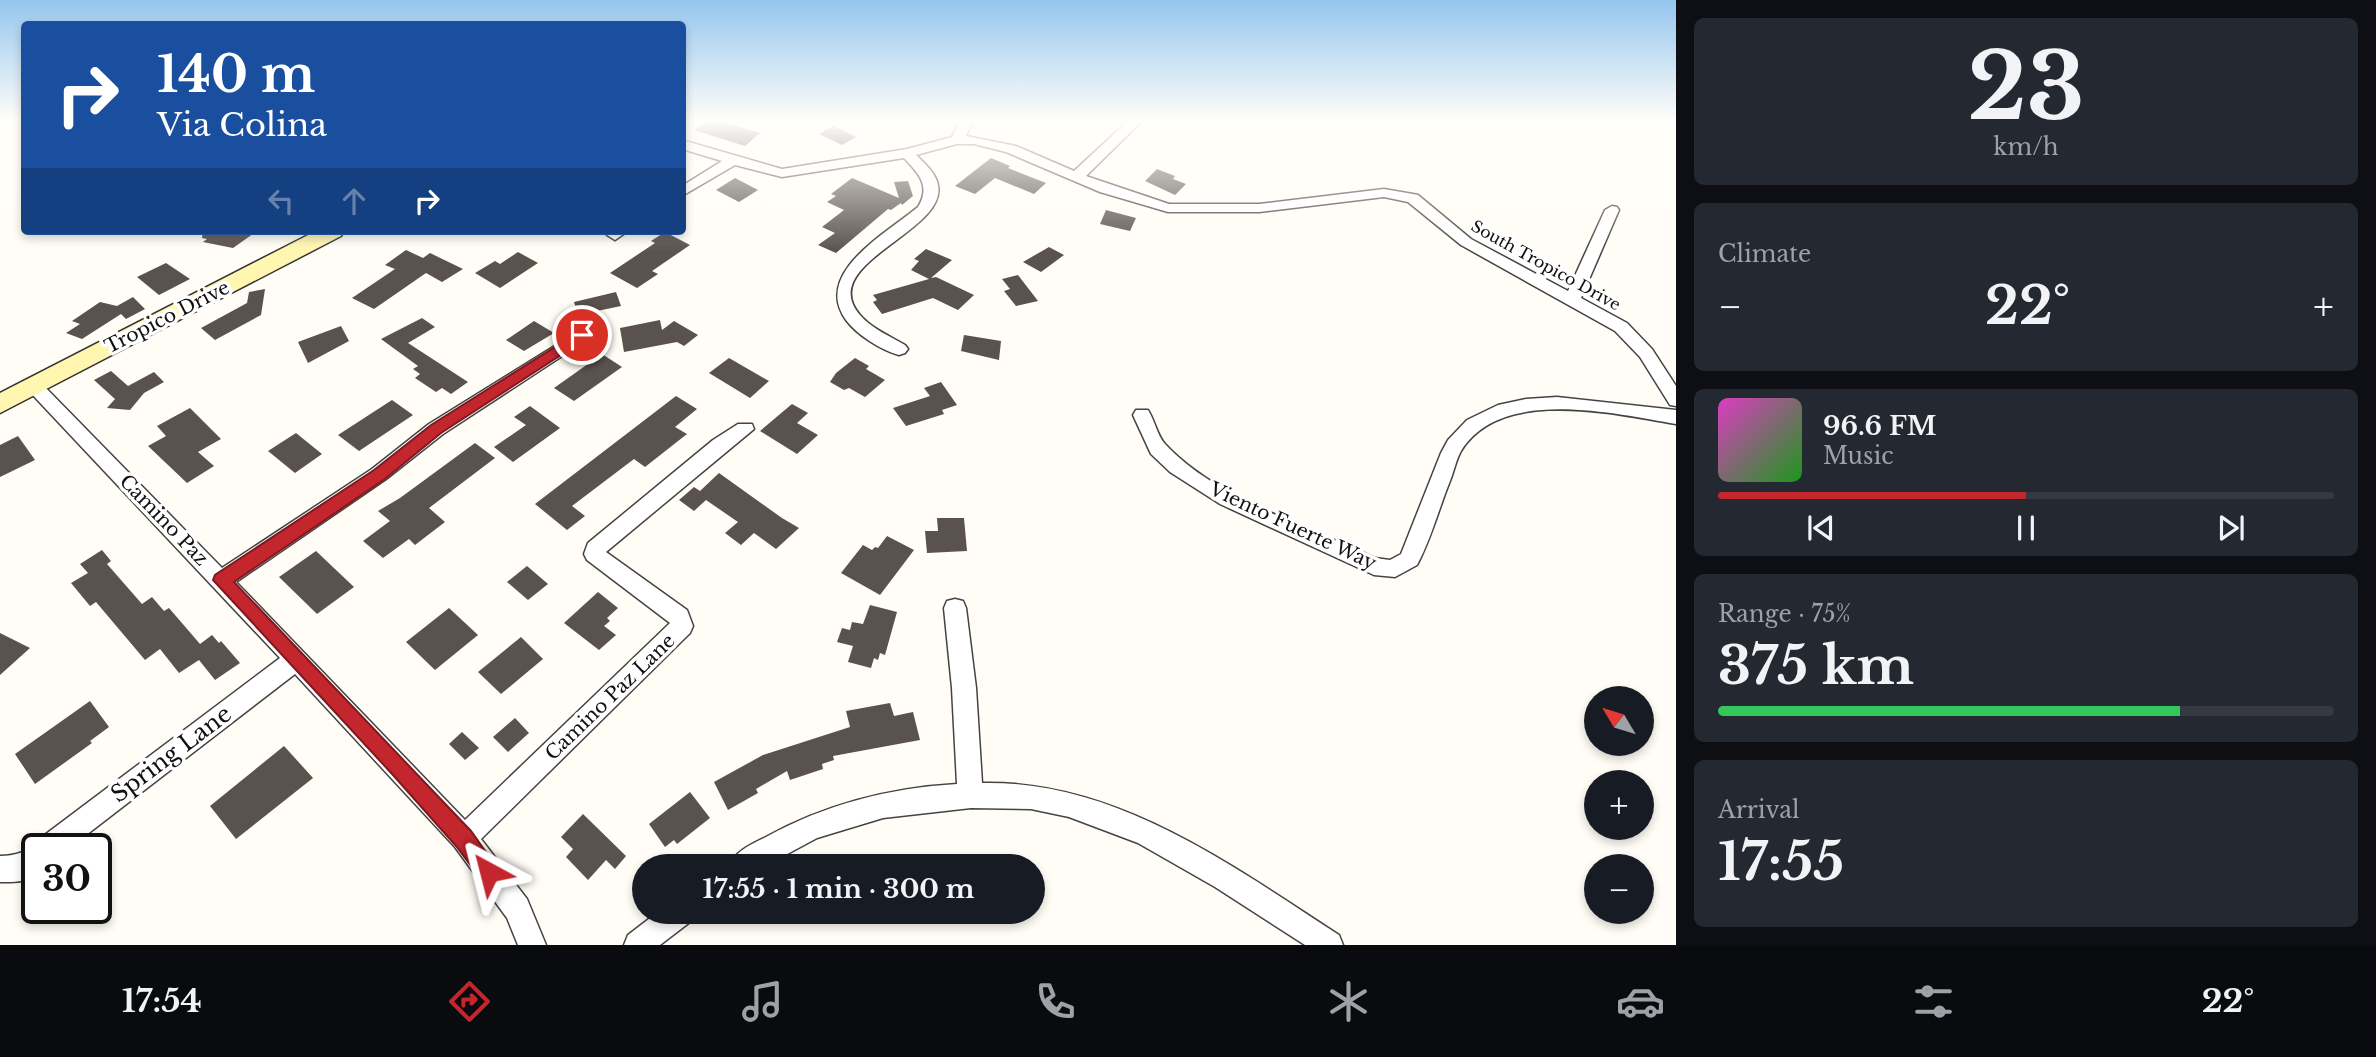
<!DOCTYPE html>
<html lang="en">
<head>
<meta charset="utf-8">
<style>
	body { margin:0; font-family:"Libre Baskerville",serif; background:#242831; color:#f1f3f6; height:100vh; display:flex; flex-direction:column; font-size:26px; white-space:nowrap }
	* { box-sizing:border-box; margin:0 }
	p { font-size:23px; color:#9ea1a6 }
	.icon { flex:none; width:38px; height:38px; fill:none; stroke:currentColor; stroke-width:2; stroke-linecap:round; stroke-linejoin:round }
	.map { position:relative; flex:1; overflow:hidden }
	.details { display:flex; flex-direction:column; gap:18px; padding:18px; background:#0d0f14; width:700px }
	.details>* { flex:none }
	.top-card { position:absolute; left:21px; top:21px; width:665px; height:214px; border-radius:7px; box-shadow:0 4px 10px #0003; background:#1a4fa0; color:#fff; overflow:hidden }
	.needle { width:46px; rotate:308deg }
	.controls { position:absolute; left:1584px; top:686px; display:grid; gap:14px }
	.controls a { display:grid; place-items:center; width:70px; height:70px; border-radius:50%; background:#171b24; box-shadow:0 4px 10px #0003; font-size:35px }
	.speed { position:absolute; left:21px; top:833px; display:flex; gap:14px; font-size:35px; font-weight:700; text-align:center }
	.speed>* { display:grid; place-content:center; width:91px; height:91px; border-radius:50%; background:#171b24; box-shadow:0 4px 10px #0003; line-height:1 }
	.speed .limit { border:4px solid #111; border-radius:10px; background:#fff; color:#111 }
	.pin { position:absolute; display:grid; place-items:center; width:60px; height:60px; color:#fff; margin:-30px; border:4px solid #fff; border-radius:50%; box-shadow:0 2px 7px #0007 }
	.me { position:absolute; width:77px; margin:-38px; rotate:322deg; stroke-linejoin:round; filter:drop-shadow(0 0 5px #0008) }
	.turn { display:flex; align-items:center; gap:24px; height:147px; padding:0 21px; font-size:32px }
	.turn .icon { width:91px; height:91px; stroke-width:2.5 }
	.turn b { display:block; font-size:49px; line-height:60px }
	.lanes { display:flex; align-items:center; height:66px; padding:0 21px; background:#0003; justify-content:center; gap:35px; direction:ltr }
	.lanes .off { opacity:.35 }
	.big { font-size:52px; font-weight:700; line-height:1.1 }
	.details .tile { flex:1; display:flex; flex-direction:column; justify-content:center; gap:10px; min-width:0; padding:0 24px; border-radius:10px; background:#242831 }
	.details .dial { align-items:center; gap:0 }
	.dial b { font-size:91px; line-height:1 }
	.song { display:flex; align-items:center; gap:21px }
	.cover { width:84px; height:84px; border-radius:10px; background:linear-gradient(135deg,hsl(310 70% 55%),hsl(120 70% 35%)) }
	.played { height:7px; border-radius:4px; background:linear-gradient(90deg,#c4262e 50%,#363941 50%) }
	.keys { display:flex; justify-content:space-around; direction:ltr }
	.heat { display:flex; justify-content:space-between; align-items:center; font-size:38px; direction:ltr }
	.charge { height:10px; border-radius:5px; background:linear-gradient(90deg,#34c759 75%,#363941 0) }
	.trip { position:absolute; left:632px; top:854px; width:413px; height:70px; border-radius:35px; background:#171b24; box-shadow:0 4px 10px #0003; font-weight:700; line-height:70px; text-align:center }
	.dock { display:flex; height:112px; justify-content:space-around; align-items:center; background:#090b0e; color:#9ea1a6 }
	.dock .icon { width:49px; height:49px }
	.dock .selected { color:#c4262e }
	.dock b { font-size:32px; color:#f1f3f6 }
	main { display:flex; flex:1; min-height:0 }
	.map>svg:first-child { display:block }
	.building { fill:#5a524d }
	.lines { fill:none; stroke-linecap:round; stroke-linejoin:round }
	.street-casing { stroke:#444; stroke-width:3 }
	.secondary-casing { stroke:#333; stroke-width:3 }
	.street { fill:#fff; fill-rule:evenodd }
	.secondary { fill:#fff6b0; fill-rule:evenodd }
	.route { fill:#c4262e; stroke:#7f191e; stroke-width:2 }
	.labels { text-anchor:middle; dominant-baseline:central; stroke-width:7; stroke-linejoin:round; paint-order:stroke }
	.far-street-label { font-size:16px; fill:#111; stroke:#fff }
	.street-label { font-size:19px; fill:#111; stroke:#fff }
	.near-street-label { font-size:23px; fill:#111; stroke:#fff }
</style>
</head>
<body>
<main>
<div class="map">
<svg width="1676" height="945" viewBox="0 0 1676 945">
	<rect width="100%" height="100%" fill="#fffdf5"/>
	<g class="building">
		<polygon points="709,120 716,120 760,133 745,146 694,130"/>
		<polygon points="833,126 856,137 842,145 819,134"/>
		<polygon points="991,158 1010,166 1008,168 1046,183 1034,194 995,178 975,194 955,186"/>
		<polygon points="1157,169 1175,176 1173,179 1186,184 1175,195 1145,181"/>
		<polygon points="735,178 758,190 739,202 716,190"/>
		<polygon points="852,178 899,198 894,182 908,181 913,196 902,205 901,203 891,210 888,209 836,253 818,245 835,233 822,227 844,210 827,202 836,196 831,194"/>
		<polygon points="1106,210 1136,218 1130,231 1100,224"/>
		<polygon points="203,231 257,231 233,248 203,242 207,239 202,238"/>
		<polygon points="665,232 690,245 652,271 658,274 637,288 610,273 655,243 651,241"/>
		<polygon points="1049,247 1064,255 1041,272 1023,262"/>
		<polygon points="926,249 952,260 931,278 936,277 974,295 958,310 933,298 882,314 873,302 877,300 873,295 929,279 911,270 919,261 914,259"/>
		<polygon points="406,250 423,258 430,253 463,269 442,282 426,273 374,309 352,298 395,269 385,265"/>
		<polygon points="518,252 538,263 500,288 475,273 495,261 500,264"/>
		<polygon points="166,263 190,279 159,295 137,277"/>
		<polygon points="1018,275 1038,301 1016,306 1004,291 1010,289 1002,279"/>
		<polygon points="265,289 261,315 215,340 201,328 247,303 249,292"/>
		<polygon points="616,292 621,306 578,315 574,302"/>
		<polygon points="133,297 145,309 126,319 121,314 82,339 66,333 80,324 72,321 100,302 117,306"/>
		<polygon points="422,318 435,327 408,343 468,382 451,394 442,388 436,392 415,378 420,374 413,369 418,366 381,339"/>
		<polygon points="660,320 662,330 674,321 698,335 684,346 677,342 624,352 620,328"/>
		<polygon points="534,321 554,333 524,351 506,340"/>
		<polygon points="341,326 349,341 308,363 298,342"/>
		<polygon points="964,335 1001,341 999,360 961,351"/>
		<polygon points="602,354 622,367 574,401 554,388"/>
		<polygon points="729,358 769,381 750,398 709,373"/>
		<polygon points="855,358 869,366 866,369 885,380 865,397 849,388 844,390 830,382 836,373"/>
		<polygon points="111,371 128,386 154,372 164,382 144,393 130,410 107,408 115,399 94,380"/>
		<polygon points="941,382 957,405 942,410 944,414 906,426 893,408 930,396 924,388"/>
		<polygon points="676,396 697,409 675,427 687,434 645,467 634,459 572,506 585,516 567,530 535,504"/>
		<polygon points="392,400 413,415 359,451 338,435"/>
		<polygon points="792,404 808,413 797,423 818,435 797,454 760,431"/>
		<polygon points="530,406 560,428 513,462 494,447 526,425 514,417"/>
		<polygon points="190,408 221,439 198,452 214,466 187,483 148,446 166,436 157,426"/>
		<polygon points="296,433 322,454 295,473 268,451"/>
		<polygon points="18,436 35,460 0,477 0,445"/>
		<polygon points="475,443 495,458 429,508 445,522 415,545 409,539 383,558 363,541 390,521 378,511 400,498"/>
		<polygon points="719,473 782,518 799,528 776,549 754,533 741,545 725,533 738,522 706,500 694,511 679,500 694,487 700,491"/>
		<polygon points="937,518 964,518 967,551 927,553 925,531 938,531"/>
		<polygon points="887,536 914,550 880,595 841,573 863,545 872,550 875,547 878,548"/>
		<polygon points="102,550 111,561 107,564 142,604 152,597 164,611 169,608 200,644 212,635 219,643 221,641 240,663 215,680 199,660 179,673 160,649 145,660 96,602 90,606 71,583 88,573 80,564"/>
		<polygon points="316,551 354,587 317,614 279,577"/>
		<polygon points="527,566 548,584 528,600 507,582"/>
		<polygon points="598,592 618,608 607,618 610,621 604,626 616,635 599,650 564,623"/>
		<polygon points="870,605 897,612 885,655 880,653 878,660 874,658 871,668 848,662 853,646 837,642 842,628 850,630 852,622 863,624"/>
		<polygon points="449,608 478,635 435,670 406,642"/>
		<polygon points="0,633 30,648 0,675"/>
		<polygon points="521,637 543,659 501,694 478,672"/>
		<polygon points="90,701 109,727 90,741 92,743 35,784 15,754"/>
		<polygon points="890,703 894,716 913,712 920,740 833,756 834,760 822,764 823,769 790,780 787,771 756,789 758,793 728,810 714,782 763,755 850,727 846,711"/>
		<polygon points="515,718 529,733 508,752 493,737"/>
		<polygon points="462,732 479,748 465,760 449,744"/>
		<polygon points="284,746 313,778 236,839 210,806"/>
		<polygon points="690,792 710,818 677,844 674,840 665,847 649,824"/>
		<polygon points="583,814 626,856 615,869 606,860 588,880 566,857 573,849 561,837"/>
	</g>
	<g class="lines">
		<defs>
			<g id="street">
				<path d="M960 120H973L966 136 1016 146 1074 171 1129 120H1143L1086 176 1169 204H1259L1384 189 1413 194 1418 195 1471 239 1568 291 1605 210 1612 206 1617 207 1619 210 1581 298 1627 323 1652 349 1676 386V406L1670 405 1640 357 1615 331 1461 245 1408 202 1384 197 1259 212H1168L1100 192 1006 152 974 144H957L916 155C924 163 936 173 938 185 948 232 815 263 860 315 872 329 890 336 905 345L908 349 905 353 899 355C881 350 857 335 846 320 812 273 887 233 918 207 931 186 919 174 904 158L782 177 735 165 682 196V186L722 161 682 149V140L782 169 907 149 952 137Z"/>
				<polygon points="611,231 628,231 615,240 607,235"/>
				<path d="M582 329 590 335 588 339 443 434 386 479 236 582 465 820 670 623 587 560 584 554 588 543 713 440 738 424H752L754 429 606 552 687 610 693 626 690 633 481 839 527 899 546 945H518L507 918 455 847 295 674 68 849H37V873C25 883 15 882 0 882V856C14 856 30 852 38 840L280 658 28 390 25 386 28 382H40L222 568 372 469 429 424Z"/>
				<path d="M1557 397 1676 410V424C1615 414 1501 386 1461 451 1456 460 1454 471 1450 481 1439 508 1431 539 1417 565L1395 577 1374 575 1220 504 1170 472 1151 454 1133 415 1136 410H1148C1155 421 1157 435 1165 444 1216 499 1308 526 1375 558L1390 560 1401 554 1441 453 1448 440 1467 420 1498 405 1526 399Z"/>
				<path d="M955 599 963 601 966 608 976 688 982 783C1116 780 1231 865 1339 935L1343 945H1305L1215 887 1138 843 1069 817 1031 809 971 808 883 818 817 838 765 866H729C735 851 752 844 766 837 826 804 889 788 957 784L952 688 944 608 947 601Z"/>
				<polygon points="658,912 694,912 690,922 660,945 624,945 628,935"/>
			</g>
			<polygon id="secondary" points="316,231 344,231 341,236 0,413 0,393"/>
		</defs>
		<use href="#street" class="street-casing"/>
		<use href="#secondary" class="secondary-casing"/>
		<use href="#street" class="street"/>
		<use href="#secondary" class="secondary"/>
	</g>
	<linearGradient id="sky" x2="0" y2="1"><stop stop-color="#95c6ee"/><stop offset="0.48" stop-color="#fffefa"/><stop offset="1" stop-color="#fffefa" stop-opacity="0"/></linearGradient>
	<rect width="1676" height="252" fill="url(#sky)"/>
	<polygon class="route" points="582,330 589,335 587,338 441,433 385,479 234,582 471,831 500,872 497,879 489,882 481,879 456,846 393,775 213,580 215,575 374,470 431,425"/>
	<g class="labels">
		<g class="far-street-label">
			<text transform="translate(1546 265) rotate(29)">South Tropico Drive</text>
		</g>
		<g class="street-label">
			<text transform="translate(167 317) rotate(-27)">Tropico Drive</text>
			<text transform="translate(164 520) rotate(46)">Camino Paz</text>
			<text transform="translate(1293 526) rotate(25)">Viento Fuerte Way</text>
			<text transform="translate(610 697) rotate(-44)">Camino Paz Lane</text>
		</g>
		<g class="near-street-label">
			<text transform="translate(171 754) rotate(-37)">Spring Lane</text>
		</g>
	</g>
</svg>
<div class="controls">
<a><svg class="needle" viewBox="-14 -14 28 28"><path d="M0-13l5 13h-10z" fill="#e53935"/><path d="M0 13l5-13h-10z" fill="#9ea1a6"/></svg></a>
<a>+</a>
<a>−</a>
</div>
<div class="speed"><div class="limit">30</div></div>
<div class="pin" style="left:582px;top:335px;background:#d93025"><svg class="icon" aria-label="arrive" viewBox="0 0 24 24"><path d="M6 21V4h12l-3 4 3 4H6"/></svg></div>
<svg class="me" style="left:489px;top:872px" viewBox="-20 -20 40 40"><path d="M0-17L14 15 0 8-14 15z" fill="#c4262e" stroke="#fff" stroke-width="4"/></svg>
<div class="trip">17:55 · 1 min · 300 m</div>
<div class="top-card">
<div class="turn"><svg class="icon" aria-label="right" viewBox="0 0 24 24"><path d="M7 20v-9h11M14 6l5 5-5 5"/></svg><div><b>140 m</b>Via Colina</div></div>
<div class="lanes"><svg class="icon off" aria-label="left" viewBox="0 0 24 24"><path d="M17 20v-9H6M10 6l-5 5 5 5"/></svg><svg class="icon off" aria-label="ahead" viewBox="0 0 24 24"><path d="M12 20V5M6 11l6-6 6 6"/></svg><svg class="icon" aria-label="right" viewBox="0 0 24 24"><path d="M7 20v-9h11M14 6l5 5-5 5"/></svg></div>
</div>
</div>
<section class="details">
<div class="tile dial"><b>23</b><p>km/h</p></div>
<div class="tile"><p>Climate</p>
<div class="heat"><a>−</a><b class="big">22°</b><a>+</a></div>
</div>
<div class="tile">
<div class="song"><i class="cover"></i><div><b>96.6 FM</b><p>Music</p></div></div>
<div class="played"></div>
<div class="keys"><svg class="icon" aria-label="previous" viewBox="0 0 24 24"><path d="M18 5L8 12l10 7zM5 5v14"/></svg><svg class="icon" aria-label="pause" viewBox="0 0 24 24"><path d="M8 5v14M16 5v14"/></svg><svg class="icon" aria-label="next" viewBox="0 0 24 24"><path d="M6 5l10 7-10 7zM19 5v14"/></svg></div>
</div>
<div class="tile"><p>Range · 75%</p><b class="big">375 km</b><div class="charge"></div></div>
<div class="tile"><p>Arrival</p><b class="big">17:55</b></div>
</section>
</main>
<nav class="dock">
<b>17:54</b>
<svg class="icon selected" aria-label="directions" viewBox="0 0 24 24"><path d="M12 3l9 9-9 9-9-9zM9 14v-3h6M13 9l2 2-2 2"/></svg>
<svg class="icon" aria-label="music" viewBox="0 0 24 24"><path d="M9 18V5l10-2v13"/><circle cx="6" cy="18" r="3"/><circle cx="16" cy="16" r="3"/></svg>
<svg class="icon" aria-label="phone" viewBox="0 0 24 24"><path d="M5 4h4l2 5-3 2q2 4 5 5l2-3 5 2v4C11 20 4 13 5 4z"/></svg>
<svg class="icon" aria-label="climate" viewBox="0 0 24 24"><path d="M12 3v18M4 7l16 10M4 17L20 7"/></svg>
<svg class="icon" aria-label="car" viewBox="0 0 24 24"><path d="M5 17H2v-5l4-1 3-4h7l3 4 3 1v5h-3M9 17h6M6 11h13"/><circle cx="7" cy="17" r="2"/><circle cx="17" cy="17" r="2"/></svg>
<svg class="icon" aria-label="filters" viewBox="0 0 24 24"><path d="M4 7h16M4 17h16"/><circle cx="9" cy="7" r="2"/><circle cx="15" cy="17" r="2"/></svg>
<b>22°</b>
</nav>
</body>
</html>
